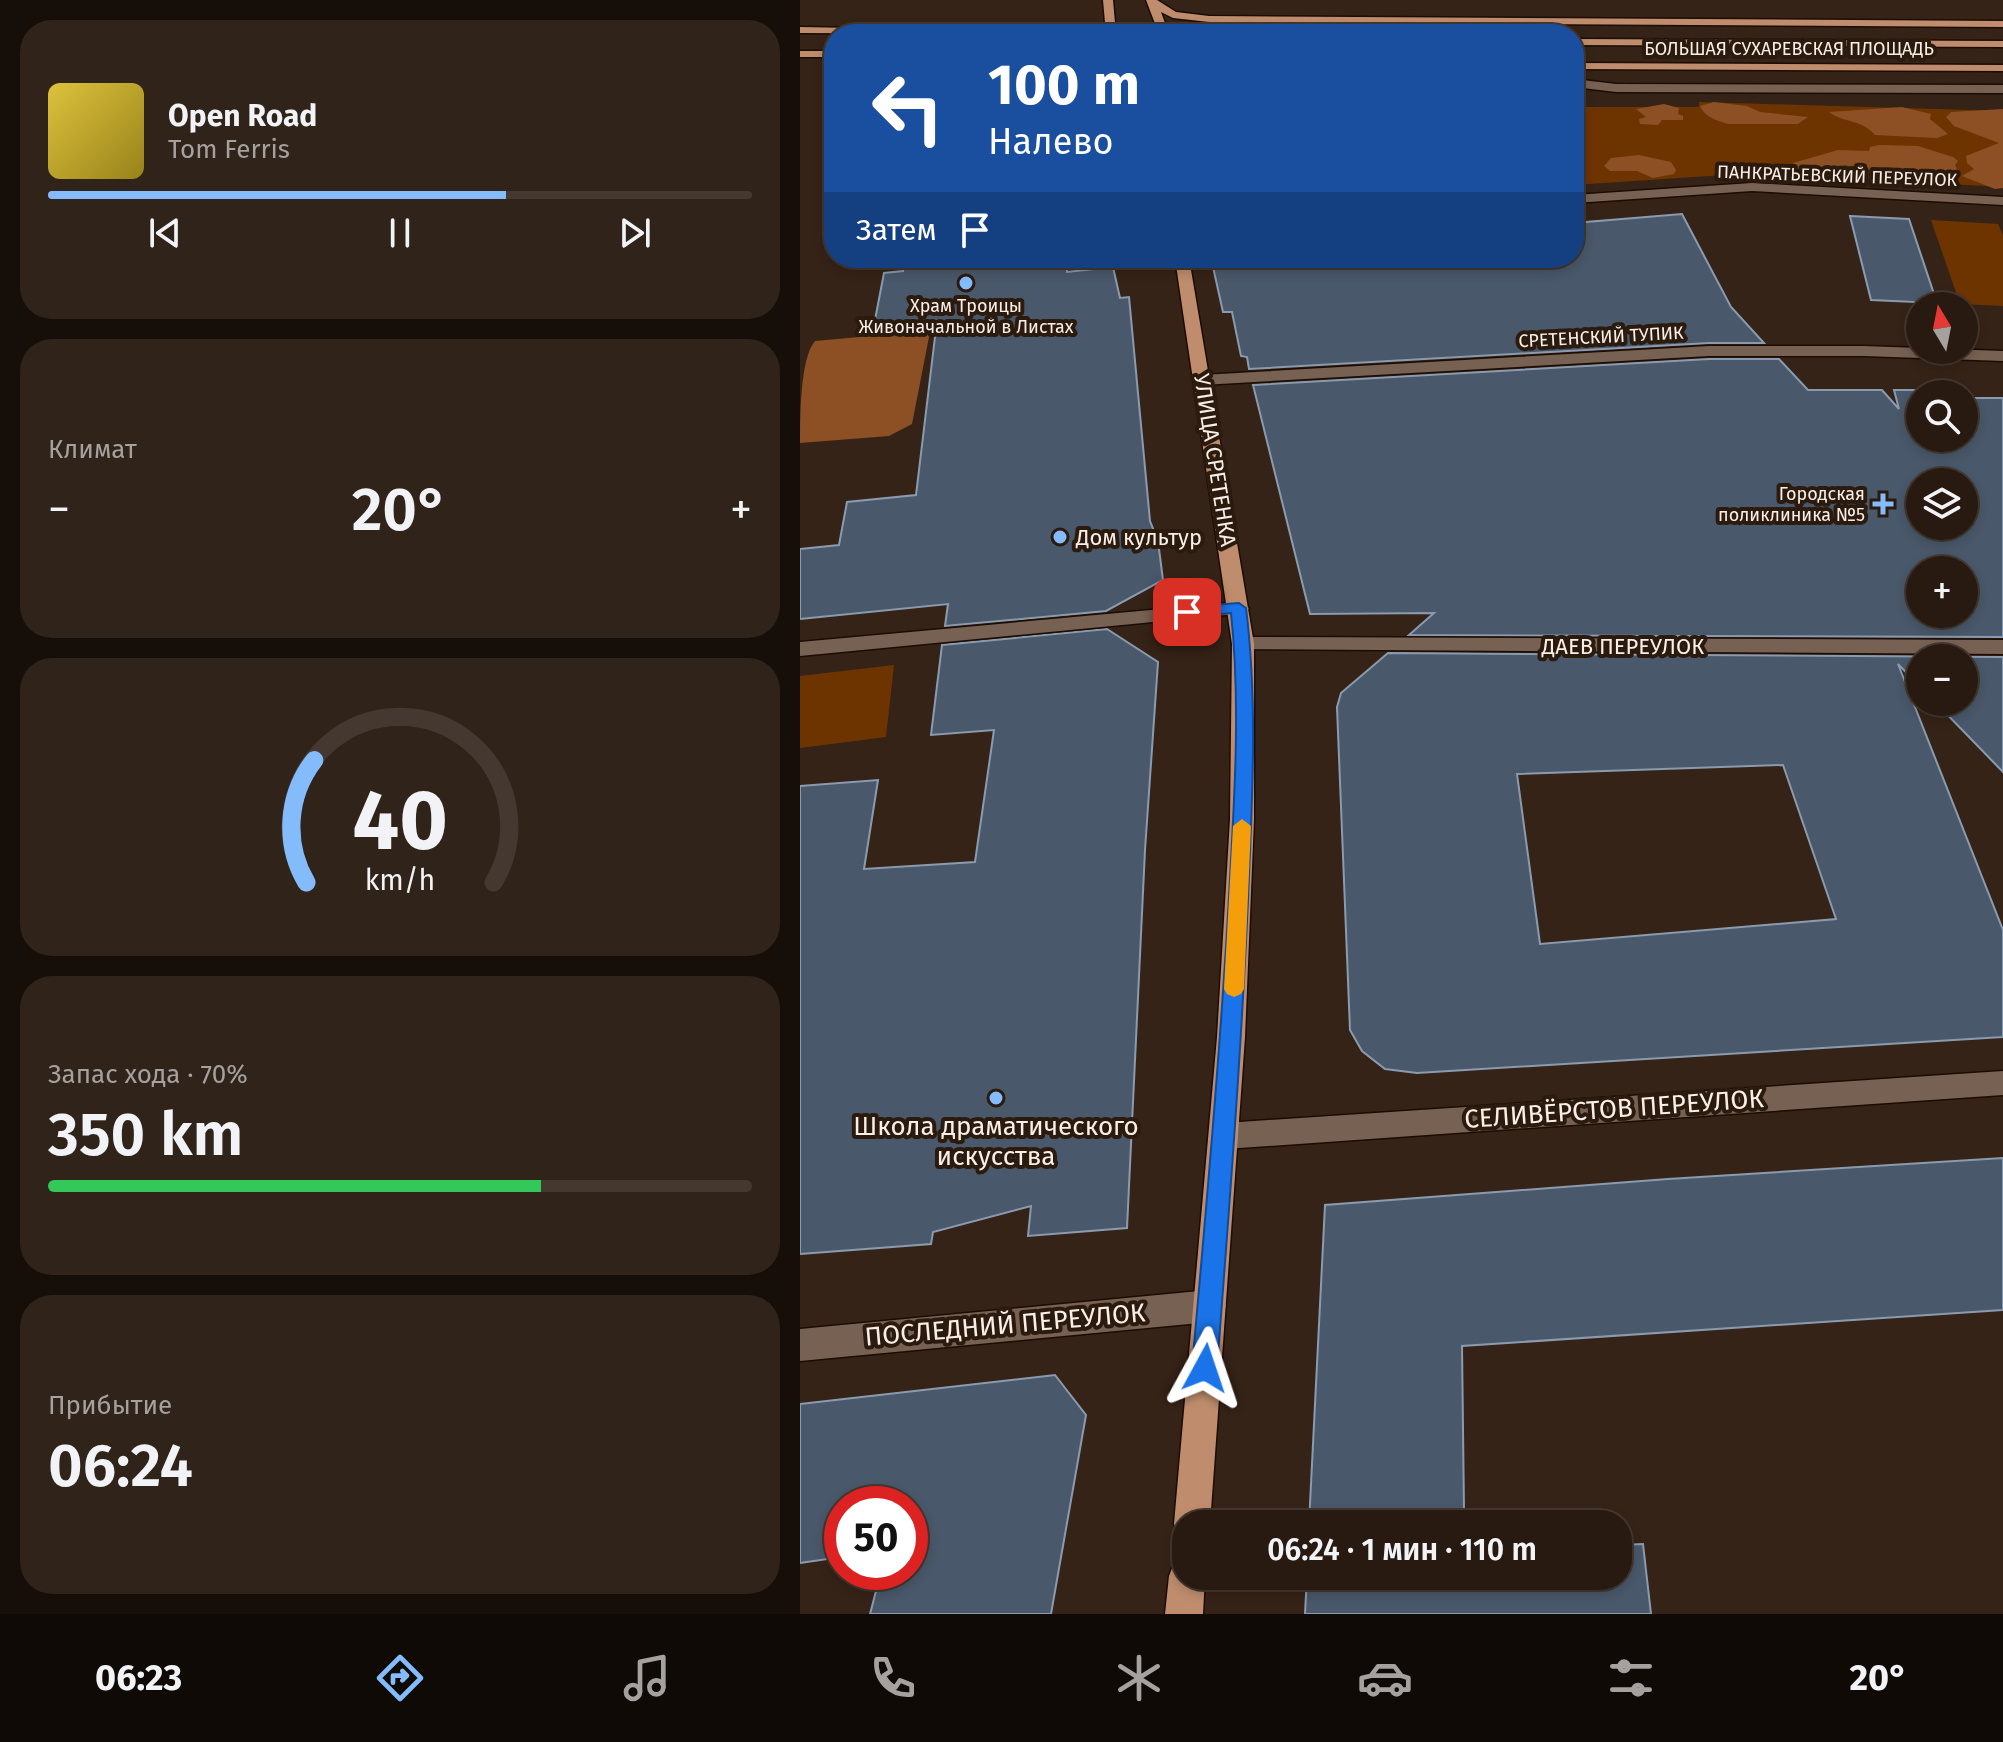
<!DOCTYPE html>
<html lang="ru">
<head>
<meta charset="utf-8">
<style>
	body { margin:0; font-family:"Fira Sans",sans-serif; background:#30231a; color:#f1f3f6; height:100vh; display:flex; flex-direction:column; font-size:30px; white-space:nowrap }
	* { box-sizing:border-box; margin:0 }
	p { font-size:26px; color:#a5a19f }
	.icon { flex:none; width:44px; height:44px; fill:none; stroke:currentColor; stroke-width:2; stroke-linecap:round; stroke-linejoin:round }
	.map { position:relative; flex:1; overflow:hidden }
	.panel { display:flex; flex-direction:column; gap:20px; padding:20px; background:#160e09; width:800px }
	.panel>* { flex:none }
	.hud { position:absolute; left:24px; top:24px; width:760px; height:244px; border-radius:32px; box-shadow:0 4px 12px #0003,0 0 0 2px #443831; background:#1a4fa0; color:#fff; overflow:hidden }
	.needle { width:52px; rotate:350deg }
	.buttons { position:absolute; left:1106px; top:292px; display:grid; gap:16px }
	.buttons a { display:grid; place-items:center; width:72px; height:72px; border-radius:50%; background:#281a11; box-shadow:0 4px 12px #0003,0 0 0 2px #443831; font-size:40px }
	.speed { position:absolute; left:24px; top:1486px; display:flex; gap:16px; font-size:40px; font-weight:700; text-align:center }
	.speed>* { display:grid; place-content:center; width:104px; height:104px; border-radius:50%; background:#281a11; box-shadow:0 4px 12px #0003,0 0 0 2px #443831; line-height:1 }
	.speed .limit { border:12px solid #d22; background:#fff; color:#111 }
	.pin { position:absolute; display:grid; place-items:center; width:68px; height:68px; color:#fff; margin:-34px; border-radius:16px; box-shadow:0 4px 12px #0006 }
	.me { position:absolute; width:88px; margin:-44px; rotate:5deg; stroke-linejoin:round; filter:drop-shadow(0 0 6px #0008) }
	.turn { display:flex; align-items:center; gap:28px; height:168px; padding:0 32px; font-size:36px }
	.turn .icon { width:104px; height:104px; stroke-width:2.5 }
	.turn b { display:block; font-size:56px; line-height:68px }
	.then { display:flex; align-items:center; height:76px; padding:0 32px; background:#0003; gap:16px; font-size:30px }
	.big { font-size:60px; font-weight:600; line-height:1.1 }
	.panel .tile { flex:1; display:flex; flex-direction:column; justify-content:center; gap:12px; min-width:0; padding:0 28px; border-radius:32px; background:#30231a }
	.panel .dial { align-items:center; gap:0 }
	.dial svg { height:208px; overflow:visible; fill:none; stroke:#443831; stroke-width:7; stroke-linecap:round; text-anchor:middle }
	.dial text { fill:#f1f3f6; stroke:none }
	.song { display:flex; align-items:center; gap:24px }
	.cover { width:96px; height:96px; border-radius:12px; background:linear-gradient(135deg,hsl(50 70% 55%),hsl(50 70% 35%)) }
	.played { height:8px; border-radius:4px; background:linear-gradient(90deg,#84bcfb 65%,#443831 65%) }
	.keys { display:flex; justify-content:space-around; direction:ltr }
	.heat { display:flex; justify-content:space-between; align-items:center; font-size:44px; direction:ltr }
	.charge { height:12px; border-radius:6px; background:linear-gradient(90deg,#34c759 70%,#443831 0) }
	.trip { position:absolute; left:372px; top:1510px; width:460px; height:80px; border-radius:32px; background:#281a11; box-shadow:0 4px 12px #0003,0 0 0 2px #443831; font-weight:600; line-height:80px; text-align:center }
	.menu { display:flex; height:128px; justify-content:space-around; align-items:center; background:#100a07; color:#a5a19f }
	.menu .icon { width:56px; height:56px }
	.menu .current { color:#84bcfb }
	.menu b { font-size:36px; color:#f1f3f6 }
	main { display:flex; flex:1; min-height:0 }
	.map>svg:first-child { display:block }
	.green { fill:#6e3400 }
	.forest { fill:#8d5025 }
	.building { fill:#49586a; stroke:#8b9baf; stroke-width:2; fill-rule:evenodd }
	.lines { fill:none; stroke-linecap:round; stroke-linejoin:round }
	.minor-casing { stroke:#1c0c03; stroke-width:3 }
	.major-casing { stroke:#1c0c03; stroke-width:3 }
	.minor { fill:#776153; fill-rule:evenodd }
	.major { fill:#bf8d6d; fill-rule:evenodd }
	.route { fill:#1a73e8; stroke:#114b97; stroke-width:2 }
	.slow { fill:#f59e0b }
	.poi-dot { fill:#84bcfb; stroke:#2b1a0e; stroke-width:3 }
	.labels { text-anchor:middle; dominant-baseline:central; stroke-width:8; stroke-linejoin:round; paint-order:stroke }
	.far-street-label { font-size:18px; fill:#fbeee6; stroke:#2b1a0e }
	.far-poi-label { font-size:18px; fill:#fbeee6; stroke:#2b1a0e }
	.street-label { font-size:22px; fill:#fbeee6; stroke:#2b1a0e }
	.poi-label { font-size:22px; fill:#fbeee6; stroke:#2b1a0e; text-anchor:start }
	.near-street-label { font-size:26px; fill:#fbeee6; stroke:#2b1a0e }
	.near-poi-label { font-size:26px; fill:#fbeee6; stroke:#2b1a0e }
</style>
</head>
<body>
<main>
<section class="panel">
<div class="tile">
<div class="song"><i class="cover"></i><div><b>Open Road</b><p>Tom Ferris</p></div></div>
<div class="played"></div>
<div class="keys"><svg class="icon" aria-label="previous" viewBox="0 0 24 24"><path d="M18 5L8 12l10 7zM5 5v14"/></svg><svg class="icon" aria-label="pause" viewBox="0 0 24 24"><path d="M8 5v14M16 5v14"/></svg><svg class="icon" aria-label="next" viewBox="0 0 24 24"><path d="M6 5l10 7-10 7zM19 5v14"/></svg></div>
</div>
<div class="tile"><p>Климат</p>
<div class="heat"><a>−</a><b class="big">20°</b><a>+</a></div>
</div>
<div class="tile dial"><svg viewBox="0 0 100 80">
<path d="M14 69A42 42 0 1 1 86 69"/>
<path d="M14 69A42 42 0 0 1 17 22" stroke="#84bcfb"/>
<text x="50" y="56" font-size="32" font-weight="700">40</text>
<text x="50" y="72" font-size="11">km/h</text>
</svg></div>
<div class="tile"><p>Запас хода · 70%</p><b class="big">350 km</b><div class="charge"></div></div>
<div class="tile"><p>Прибытие</p><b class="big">06:24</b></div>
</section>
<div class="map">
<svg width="1203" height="1614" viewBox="0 0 1203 1614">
	<rect width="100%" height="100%" fill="#362317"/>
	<g class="green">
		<polygon points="899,102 1203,111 1203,187 954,173 774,185 774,107 899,107"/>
		<polygon points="1131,220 1198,224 1203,235 1203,306 1160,304"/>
		<polygon points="94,665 86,737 0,748 0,676"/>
	</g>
	<g class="forest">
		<path d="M914 102 947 106 960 112 1008 117 998 124H928C918 121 904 117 900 106Z"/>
		<polygon points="864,104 879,108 878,114 883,116 883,120 862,120 858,125 840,124 839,119 846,117 836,109"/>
		<path d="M1102 107 1131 114 1130 119 1148 134 1137 138 1075 135C1060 118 1045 124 1029 112Z"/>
		<polygon points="1203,109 1203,188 1195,189 1162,176 1174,169 1167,163 1166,156 1199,143 1154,126 1146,117 1151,112"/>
		<path d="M1079 145 1118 146 1153 157 1158 161 1155 165 1158 171 1118 181 1045 165 1039 167 1045 174 1039 181C1022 184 1003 177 993 163L1038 150 1069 151 1070 147Z"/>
		<polygon points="839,155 871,162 876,170 874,174 853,178 837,171 810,171 804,166 811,158"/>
		<path d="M126 331 129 337 112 424 89 436 0 443C0 418 0 358 15 341Z"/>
	</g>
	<g class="building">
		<polygon points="882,214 931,307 964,343 909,343 449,369 447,357 441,356 432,312 423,312 411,258 774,258 774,223"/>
		<polygon points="1050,216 1109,219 1137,303 1071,300"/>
		<polygon points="112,258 267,258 267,272 313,267 320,298 329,297 350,521 358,541 363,580 306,611 145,626 148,604 0,619 0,549 39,545 47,502 116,495 137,320 74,325 84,273 103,271 104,265 111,265"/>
		<path d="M909 359H979L1008 390H1082L1099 409 1094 390H1144L1146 394H1120V438H1164V398H1203V637L609 635 634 613 510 614 453 385ZM1120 482H1164V526H1120ZM1120 570H1164V614H1120Z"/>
		<polygon points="307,629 358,662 345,850 327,1228 228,1236 231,1206 133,1232 131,1244 0,1254 0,786 78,780 64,869 175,862 194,730 131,735 142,645"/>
		<path d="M588 653 1203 657V772L1135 702H1164V658H1120V687L1098 664 1203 930V1037L617 1073 585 1069 562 1051 550 1030 537 707 541 693ZM983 765 1036 919 740 944 717 774Z"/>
		<polygon points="1203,1158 1203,1310 662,1346 664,1511 735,1514 735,1524 509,1524 525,1205 868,1179"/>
		<polygon points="255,1375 286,1415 251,1614 70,1614 81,1572 110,1572 110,1504 42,1504 42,1557 0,1563 0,1404"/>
		<polygon points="843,1544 851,1614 505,1614 507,1576 818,1576 818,1545"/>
	</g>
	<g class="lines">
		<defs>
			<g id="minor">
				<polygon points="774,79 816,84 1203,85 1203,93 816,92 774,87"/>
				<polygon points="952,183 1203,197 1203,205 952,191 774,203 774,195"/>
				<polygon points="909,346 1064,346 1203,351 1203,361 1064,356 909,356 402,385 394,380 402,375"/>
				<polygon points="439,602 449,608 446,613 0,656 0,642"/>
				<polygon points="443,637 1203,640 1203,654 435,649 432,644 435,639"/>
				<polygon points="1203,1071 1203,1095 425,1149 415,1145 410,1136 415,1127 425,1123"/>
				<polygon points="410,1290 421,1295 426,1306 421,1317 410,1322 0,1361 0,1329"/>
			</g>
			<g id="major">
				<polygon points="303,0 313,0 316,34 306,34"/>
				<polygon points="346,0 357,0 376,12 409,16 1203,21 1203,27 409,22 373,18 361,12 369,34 359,34"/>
				<polygon points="0,27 219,31 224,34 0,33"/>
				<polygon points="774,39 1203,41 1203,47 774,45"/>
				<rect x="0" y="51" width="34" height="6"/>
				<polygon points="774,63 1203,65 1203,71 774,69"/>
				<polygon points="375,258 389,258 454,644 454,819 445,1037 410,1524 386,1524 386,1540 379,1537 374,1524 417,1037 430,819 432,644"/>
				<polygon points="386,1558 386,1576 405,1576 403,1614 365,1614 369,1576 374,1563"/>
			</g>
		</defs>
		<use href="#minor" class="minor-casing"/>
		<use href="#major" class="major-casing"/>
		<use href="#minor" class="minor"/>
		<use href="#major" class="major"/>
	</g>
	<path class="route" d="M439 603 446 608C458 704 452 803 448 900 441 1056 429 1212 417 1368L414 1377 405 1381 396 1377 392 1368C406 1211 420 1054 429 897 434 804 441 706 431 613L387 617 379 612 387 607Z"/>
	<polygon class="slow" points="442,819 451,826 444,989 441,994 434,997 427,994 424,989 433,826"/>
	<g class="poi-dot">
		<circle cx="166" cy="283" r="8"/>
		<path d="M1079 492h8v8h8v8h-8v8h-8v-8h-8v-8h8z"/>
		<circle cx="260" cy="537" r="8"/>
		<circle cx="196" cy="1098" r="8"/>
	</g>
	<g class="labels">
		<g class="far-street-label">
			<text x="989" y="49">БОЛЬШАЯ СУХАРЕВСКАЯ ПЛОЩАДЬ</text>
			<text transform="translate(1037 176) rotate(2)">ПАНКРАТЬЕВСКИЙ ПЕРЕУЛОК</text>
			<text transform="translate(801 337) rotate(-3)">СРЕТЕНСКИЙ ТУПИК</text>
		</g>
		<g class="far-poi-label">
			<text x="166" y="306">Храм Троицы<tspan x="166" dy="21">Живоначальной в Листах</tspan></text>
			<text x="1065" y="494" text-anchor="end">Городская<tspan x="1065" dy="21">поликлиника №5</tspan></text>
		</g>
		<g class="street-label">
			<text transform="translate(415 460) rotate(81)">УЛИЦА СРЕТЕНКА</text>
			<text x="823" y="646">ДАЕВ ПЕРЕУЛОК</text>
		</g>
		<g class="poi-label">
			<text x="276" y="537">Дом культур</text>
		</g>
		<g class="near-street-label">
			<text transform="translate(814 1109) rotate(-4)">СЕЛИВЁРСТОВ ПЕРЕУЛОК</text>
			<text transform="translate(205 1325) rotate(-5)">ПОСЛЕДНИЙ ПЕРЕУЛОК</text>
		</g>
		<g class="near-poi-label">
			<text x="196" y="1126">Школа драматического<tspan x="196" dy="30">искусства</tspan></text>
		</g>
	</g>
</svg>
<div class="buttons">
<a><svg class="needle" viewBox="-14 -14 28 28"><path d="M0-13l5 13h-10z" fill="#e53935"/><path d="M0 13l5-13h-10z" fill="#a5a19f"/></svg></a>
<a><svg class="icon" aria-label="search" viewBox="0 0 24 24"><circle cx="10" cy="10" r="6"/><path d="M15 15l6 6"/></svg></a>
<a><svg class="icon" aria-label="layers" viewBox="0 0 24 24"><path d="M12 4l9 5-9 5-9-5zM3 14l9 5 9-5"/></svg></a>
<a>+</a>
<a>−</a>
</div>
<div class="speed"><div class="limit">50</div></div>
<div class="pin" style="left:387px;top:612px;background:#d93025"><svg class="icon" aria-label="arrive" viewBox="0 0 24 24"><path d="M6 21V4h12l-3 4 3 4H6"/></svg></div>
<svg class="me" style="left:405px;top:1368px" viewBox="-20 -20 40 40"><path d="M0-17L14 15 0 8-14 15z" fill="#1a73e8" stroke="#fff" stroke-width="4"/></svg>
<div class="trip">06:24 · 1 мин · 110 m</div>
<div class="hud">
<div class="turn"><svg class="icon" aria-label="left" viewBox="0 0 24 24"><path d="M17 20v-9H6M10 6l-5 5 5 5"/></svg><div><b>100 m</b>Налево</div></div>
<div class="then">Затем<svg class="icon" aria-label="arrive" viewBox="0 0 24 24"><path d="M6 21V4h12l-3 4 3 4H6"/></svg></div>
</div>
</div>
</main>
<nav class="menu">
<b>06:23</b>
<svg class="icon current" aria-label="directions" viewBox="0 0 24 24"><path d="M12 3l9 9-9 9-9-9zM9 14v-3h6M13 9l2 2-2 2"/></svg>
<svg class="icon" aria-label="music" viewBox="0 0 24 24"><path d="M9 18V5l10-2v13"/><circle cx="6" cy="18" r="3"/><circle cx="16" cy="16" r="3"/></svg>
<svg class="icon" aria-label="phone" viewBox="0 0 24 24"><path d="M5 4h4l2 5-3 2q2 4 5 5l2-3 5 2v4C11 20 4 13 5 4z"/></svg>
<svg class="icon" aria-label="climate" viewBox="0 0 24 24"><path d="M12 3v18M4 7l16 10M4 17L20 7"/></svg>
<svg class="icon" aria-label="car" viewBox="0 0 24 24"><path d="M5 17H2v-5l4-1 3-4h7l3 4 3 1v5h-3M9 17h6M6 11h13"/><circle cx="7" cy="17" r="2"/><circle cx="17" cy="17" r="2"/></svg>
<svg class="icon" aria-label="filters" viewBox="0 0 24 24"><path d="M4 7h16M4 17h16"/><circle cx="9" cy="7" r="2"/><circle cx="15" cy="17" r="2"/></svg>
<b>20°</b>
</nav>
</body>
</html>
